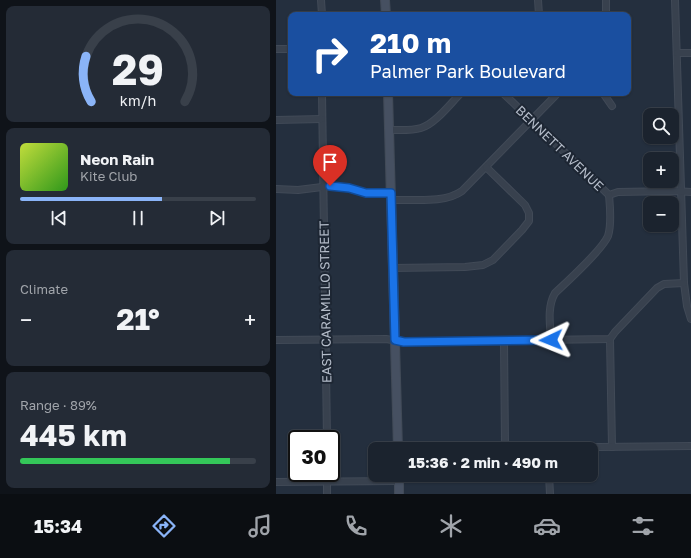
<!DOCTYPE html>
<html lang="en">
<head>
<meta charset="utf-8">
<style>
	body { margin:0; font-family:"Golos Text",sans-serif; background:#242b36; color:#f1f3f6; height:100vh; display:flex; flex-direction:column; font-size:15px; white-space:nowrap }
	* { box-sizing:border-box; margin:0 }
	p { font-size:13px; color:#a0a4aa }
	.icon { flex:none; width:22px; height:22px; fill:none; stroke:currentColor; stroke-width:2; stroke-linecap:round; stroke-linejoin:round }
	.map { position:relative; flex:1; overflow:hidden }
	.sheet { display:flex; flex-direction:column; gap:6px; padding:6px; background:#0f1319; width:276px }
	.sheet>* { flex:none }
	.banner { position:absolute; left:12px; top:12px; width:343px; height:84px; border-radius:8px; box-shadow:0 1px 3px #0004,0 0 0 1px #39404a; background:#1a4fa0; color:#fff; overflow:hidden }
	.controls { position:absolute; left:367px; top:108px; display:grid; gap:8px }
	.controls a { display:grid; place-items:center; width:36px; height:36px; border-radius:8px; background:#1b232e; box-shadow:0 1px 3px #0004,0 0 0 1px #39404a; font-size:20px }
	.speed { position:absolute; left:12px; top:430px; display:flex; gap:8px; font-size:20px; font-weight:700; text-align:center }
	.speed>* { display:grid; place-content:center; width:52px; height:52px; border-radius:50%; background:#1b232e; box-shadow:0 1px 3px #0004,0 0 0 1px #39404a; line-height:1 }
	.speed .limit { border:2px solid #111; border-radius:6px; background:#fff; color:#111 }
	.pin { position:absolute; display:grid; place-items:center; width:34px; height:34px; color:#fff; margin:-41px -17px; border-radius:50% 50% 50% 0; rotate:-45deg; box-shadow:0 0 4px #0007 }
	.pin .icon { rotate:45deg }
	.me { position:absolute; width:44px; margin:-22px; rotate:268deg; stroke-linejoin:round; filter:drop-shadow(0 0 3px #0008) }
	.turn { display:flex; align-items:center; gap:14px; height:84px; padding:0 16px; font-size:18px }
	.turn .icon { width:52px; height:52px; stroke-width:2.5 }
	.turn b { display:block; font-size:28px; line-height:34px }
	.big { font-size:30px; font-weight:700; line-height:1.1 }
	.sheet .card { flex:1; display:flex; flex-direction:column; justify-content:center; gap:6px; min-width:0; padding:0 14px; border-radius:8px; background:#242b36 }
	.sheet .dial { align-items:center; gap:0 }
	.dial svg { height:104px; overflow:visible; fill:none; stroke:#39404a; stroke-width:7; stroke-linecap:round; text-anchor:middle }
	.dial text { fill:#f1f3f6; stroke:none }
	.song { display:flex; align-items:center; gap:12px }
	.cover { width:48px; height:48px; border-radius:6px; background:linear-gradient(135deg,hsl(70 70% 55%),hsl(110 70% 35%)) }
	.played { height:4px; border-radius:2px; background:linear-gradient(90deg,#8ab4f8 60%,#39404a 60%) }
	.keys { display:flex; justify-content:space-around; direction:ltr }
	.heat { display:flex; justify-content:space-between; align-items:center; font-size:22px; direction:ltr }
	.charge { height:6px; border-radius:3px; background:linear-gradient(90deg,#34c759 89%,#39404a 0) }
	.trip { position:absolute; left:92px; top:442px; width:230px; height:40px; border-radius:8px; background:#1b232e; box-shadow:0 1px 3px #0004,0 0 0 1px #39404a; font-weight:700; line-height:40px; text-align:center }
	.tab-bar { display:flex; height:64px; justify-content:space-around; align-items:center; background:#0b0e12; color:#a0a4aa }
	.tab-bar .icon { width:28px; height:28px }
	.tab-bar .on { color:#8ab4f8 }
	.tab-bar b { font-size:18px; color:#f1f3f6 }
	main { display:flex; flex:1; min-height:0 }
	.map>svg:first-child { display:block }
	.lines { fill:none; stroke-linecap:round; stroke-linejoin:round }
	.minor-casing { stroke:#414a57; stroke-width:8 }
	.secondary-casing { stroke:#414a57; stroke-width:10 }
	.minor { stroke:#38414e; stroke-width:6 }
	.secondary { stroke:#465061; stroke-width:8 }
	.route-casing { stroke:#114b97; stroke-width:10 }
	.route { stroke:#1a73e8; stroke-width:7 }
	.labels { text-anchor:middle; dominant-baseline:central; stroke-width:4; stroke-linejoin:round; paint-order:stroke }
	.street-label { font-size:13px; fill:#b4bcc9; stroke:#1d2633 }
</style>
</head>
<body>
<main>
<section class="sheet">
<div class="card dial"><svg viewBox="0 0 100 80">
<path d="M14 69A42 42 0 1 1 86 69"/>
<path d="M14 69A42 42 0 0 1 10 34" stroke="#8ab4f8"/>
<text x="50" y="56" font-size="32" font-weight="700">29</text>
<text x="50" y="72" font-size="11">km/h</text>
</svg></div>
<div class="card">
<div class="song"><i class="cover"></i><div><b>Neon Rain</b><p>Kite Club</p></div></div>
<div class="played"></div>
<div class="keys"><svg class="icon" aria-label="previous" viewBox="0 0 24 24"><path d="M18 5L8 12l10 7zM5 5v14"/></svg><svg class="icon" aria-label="pause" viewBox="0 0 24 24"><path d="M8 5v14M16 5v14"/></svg><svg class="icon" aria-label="next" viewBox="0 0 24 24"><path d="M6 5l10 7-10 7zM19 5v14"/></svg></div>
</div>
<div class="card"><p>Climate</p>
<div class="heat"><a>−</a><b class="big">21°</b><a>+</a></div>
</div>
<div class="card"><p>Range · 89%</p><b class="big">445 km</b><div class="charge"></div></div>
</section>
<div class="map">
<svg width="415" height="494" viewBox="0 0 415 494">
	<rect width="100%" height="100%" fill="#242f3e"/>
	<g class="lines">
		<defs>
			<g id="minor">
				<polyline points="45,0 46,15"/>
				<polyline points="262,0 263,15"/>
				<polyline points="330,0 330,15"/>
				<polyline points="399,0 408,283 411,306 415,319"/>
				<polyline points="0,49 15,49"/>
				<polyline points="401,53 415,53"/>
				<polyline points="46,93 51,439"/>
				<polyline points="227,93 333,195 342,192 399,191 415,192"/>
				<polyline points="327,93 336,106"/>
				<polyline points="0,120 46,119"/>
				<path d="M113 130C124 130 135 131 145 128 159 124 174 104 185 93"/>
				<polyline points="0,189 22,190 54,186 73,188 90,193 115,193"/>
				<path d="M115 200C137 199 168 204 186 191L282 93"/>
				<polyline points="117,268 189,267 207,265 217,260 246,230 253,221 253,213 249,205 210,167"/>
				<path d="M275 339C274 324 271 307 279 293 292 281 326 250 332 236 336 224 334 207 333 195"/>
				<polyline points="334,339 336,447"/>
				<polyline points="0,340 110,339 128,342 334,339 339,332 381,288 388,284 408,283"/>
				<polyline points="228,341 229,448"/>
				<polyline points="139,449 415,446"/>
				<polyline points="273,475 274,494"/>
				<polyline points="0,482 123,481"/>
				<polyline points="51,494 51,473"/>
			</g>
			<g id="secondary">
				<polyline points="109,0 110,15"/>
				<polyline points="112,93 122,449"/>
				<polyline points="123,475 123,494"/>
			</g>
		</defs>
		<use href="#minor" class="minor-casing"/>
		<use href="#secondary" class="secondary-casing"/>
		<use href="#minor" class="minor"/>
		<use href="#secondary" class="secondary"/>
	</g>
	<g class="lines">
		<defs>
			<polyline id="route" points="54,186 73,188 90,193 115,193 119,340 128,342 275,340"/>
		</defs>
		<use href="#route" class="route-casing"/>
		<use href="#route" class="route"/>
	</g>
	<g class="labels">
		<g class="street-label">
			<text transform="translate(284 148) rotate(44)">BENNETT AVENUE</text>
			<text transform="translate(49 302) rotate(-91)">EAST CARAMILLO STREET</text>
		</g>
	</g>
</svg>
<div class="controls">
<a><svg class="icon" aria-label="search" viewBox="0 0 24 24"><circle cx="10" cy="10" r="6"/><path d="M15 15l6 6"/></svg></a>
<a>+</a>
<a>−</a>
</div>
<div class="speed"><div class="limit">30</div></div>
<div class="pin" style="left:54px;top:186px;background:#d93025"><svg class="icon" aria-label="arrive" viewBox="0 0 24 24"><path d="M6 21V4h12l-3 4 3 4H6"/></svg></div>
<svg class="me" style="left:275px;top:340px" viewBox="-20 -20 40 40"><path d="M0-17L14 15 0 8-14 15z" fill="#1a73e8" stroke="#fff" stroke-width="4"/></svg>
<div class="trip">15:36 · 2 min · 490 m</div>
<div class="banner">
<div class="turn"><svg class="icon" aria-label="right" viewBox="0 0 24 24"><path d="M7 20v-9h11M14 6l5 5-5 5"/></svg><div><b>210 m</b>Palmer Park Boulevard</div></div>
</div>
</div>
</main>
<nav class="tab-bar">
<b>15:34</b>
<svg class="icon on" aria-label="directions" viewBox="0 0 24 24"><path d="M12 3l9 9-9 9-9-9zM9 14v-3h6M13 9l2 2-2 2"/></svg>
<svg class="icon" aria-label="music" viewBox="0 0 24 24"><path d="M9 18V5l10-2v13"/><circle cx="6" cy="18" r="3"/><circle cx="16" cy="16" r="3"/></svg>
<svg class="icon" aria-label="phone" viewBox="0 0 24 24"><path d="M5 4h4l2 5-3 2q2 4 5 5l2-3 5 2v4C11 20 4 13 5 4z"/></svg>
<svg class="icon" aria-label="climate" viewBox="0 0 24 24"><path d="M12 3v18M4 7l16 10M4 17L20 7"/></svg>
<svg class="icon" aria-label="car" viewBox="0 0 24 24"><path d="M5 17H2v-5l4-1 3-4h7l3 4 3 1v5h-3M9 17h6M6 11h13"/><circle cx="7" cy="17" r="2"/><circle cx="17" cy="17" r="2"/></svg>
<svg class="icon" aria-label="filters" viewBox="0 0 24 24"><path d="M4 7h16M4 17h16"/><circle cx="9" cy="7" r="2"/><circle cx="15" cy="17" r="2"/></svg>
</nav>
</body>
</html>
